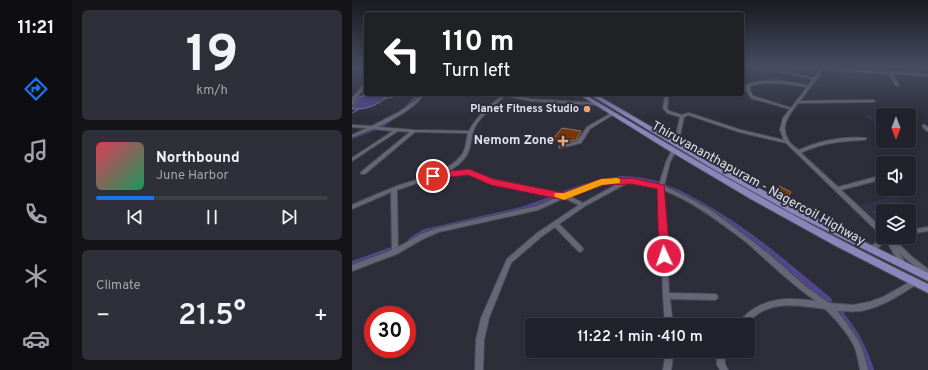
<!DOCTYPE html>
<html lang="en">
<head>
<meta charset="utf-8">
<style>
	body { margin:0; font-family:Overpass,sans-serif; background:#2e2f38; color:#f1f3f6; height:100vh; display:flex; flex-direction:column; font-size:15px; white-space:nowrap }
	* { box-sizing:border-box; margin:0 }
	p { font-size:13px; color:#a2a4a9 }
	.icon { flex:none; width:22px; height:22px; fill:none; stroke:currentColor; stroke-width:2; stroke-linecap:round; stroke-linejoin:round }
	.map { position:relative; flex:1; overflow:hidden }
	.side { display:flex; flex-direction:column; gap:10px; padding:10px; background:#131318; width:280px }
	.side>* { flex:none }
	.banner { position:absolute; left:12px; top:12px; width:380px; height:84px; border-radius:4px; box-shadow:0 2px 6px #0003,0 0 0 1px #3f3f48; background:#202124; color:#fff; overflow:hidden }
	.needle { width:26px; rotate:180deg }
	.tools { position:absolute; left:524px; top:108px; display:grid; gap:8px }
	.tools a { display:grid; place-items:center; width:40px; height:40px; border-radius:4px; background:#22222c; box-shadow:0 2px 6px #0003,0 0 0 1px #3f3f48; font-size:20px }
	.speed { position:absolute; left:12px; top:306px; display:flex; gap:8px; font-size:20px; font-weight:700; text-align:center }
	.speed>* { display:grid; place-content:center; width:52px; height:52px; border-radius:50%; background:#22222c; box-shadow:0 2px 6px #0003,0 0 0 1px #3f3f48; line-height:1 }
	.speed .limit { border:6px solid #d22; background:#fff; color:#111 }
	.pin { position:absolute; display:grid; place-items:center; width:34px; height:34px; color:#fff; margin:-17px; border:2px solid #fff; border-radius:50%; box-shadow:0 1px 4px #0007 }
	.me { position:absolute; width:44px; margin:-22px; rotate:357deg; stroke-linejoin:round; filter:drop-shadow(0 0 3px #0008) }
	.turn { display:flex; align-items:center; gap:14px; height:84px; padding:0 12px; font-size:18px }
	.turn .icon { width:52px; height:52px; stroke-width:2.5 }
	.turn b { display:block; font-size:28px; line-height:34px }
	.big { font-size:30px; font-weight:600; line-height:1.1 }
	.side .tile { flex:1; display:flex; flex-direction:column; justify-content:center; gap:6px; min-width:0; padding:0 14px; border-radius:6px; background:#2e2f38 }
	.side .dial { align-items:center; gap:0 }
	.dial b { font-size:52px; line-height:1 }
	.song { display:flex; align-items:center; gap:12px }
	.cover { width:48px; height:48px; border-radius:6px; background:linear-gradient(135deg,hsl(350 70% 55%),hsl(150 70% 35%)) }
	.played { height:4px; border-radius:2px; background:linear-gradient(90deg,#1a73e8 25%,#3f3f48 25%) }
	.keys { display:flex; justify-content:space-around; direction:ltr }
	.heat { display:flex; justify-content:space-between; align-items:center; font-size:22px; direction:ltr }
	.trip { position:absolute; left:173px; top:318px; width:230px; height:40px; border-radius:4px; background:#22222c; box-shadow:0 2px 6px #0003,0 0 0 1px #3f3f48; font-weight:600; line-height:40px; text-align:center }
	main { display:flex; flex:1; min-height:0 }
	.tab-bar { display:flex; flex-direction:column; width:72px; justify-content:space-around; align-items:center; background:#0e0e12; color:#a2a4a9 }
	.tab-bar .icon { width:28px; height:28px }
	.tab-bar .on { color:#1a73e8 }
	.tab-bar b { font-size:18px; color:#f1f3f6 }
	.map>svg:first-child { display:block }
	.built { fill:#343246 }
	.green { fill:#413b68 }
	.water { fill:#504689; stroke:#7c75a6 }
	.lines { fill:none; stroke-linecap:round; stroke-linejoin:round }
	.stream { stroke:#7c75a6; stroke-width:1 }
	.canal { fill:#504689; fill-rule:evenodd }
	.building { fill:#773604; stroke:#86766d }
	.minor-casing { stroke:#4b4a56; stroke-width:2 }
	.major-casing { stroke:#4b4a56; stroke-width:2 }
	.minor { fill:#676676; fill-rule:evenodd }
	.major { fill:#8a85ba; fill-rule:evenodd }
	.route { fill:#e11d48; stroke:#92132f }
	.slow { fill:#f59e0b }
	.poi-dot { fill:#efa377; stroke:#2e2d3a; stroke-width:1.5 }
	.labels { text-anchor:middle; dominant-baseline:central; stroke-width:4; stroke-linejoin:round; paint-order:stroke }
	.far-poi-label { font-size:11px; font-weight:bold; fill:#e2e2eb; stroke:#2e2d3a; text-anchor:end }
	.poi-label { font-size:13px; font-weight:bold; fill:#e2e2eb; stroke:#2e2d3a; text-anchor:end }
	.street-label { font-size:13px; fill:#e2e2eb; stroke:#2e2d3a }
</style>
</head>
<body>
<main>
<nav class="tab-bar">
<b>11:21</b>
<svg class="icon on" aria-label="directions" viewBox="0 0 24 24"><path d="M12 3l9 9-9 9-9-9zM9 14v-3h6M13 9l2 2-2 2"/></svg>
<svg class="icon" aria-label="music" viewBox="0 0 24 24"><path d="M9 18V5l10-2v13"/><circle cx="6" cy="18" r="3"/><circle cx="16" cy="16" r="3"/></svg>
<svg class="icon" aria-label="phone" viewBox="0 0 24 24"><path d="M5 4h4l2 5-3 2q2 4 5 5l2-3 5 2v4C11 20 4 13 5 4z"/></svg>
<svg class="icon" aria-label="climate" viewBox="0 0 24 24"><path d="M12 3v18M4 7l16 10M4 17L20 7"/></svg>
<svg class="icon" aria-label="car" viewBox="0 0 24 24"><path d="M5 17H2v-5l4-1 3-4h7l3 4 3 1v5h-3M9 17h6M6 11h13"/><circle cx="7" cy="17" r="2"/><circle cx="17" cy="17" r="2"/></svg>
</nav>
<section class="side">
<div class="tile dial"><b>19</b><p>km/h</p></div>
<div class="tile">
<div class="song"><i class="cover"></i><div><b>Northbound</b><p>June Harbor</p></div></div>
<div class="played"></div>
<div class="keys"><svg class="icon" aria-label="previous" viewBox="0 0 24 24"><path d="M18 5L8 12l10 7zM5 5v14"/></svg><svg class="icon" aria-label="pause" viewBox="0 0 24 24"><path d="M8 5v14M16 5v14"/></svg><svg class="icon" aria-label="next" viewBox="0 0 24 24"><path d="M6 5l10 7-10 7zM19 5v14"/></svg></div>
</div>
<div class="tile"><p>Climate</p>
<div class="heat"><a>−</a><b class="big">21.5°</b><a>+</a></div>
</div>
</section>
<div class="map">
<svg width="576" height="370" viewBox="0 0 576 370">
	<rect width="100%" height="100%" fill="#2e2d3a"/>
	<g class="built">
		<polygon points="422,67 440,67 464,72 464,76 421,69"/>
		<polygon points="513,115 547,115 531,115 531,133"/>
		<polygon points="543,195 561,211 531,211 531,218 524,220 508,205"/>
	</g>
	<polygon class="green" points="548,204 554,209 531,211 531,216 526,217 520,211"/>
	<path class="water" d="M18 94 37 95C26 105 15 110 0 109L7 97Z"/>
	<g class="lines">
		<g class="stream">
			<polyline points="32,99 54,94"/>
			<polyline points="0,113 7,109"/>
		</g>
		<g class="canal">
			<polygon points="3,67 7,67 10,73 14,77 14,80 7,74"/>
			<polygon points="58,94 62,94 65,97 55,110 53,110 52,109 61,97"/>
			<polygon points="38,118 42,118 42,119 31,127 27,127 27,125"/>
			<polygon points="20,129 24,129 24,130 0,139 0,136"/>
			<path d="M270 176C283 176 295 178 308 182L309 183 306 185C281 177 258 179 233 187 225 190 218 193 210 196L208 195 207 194 208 193C228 184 248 179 270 176Z"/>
			<path d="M314 185C327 189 339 196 350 202 397 228 438 264 479 298L480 301 479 304 476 305 473 304C436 270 399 236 356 211 342 202 327 195 312 188L311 187 312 186Z"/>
			<polygon points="200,196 202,197 203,198 202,199 170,211 74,234 59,243 57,242 56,240 57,238 72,229 169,207"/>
			<polygon points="39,247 41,248 42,250 41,252 0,267 0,261"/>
			<path d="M483 304C488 306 491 311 494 316 507 332 516 350 522 370H514C506 345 496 331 480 311L479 308 480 305Z"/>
		</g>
	</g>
	<g class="building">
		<polygon points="210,128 229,131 224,140 219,141 201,139"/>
		<polygon points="427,186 439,192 435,198 423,192"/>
	</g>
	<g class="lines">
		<defs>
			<g id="minor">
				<path d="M403 67H409L462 78 470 67H474L473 68 563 73 557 67H561L566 73 576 74V76L540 74 547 85 545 86 543 85 537 74 471 70 465 78V80H464L448 101 521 100 523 101 521 102 446 103C437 115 427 126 437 141 439 145 444 148 447 150 467 141 491 136 514 138V139L512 140C490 141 469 143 449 153L486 187 531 175V179L489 190 531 229V235H529L434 143 387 132 336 115 332 117 326 145V146H322V145L328 117 315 113 311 108 313 94H317L315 108 317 111 330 115 337 113 389 130 432 140 428 130 431 118 438 109 399 98 394 90V85C413 77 437 81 456 86L461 79ZM411 83 434 84 455 87 439 108 401 96 398 90V86Z"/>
				<polygon points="13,83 14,83 14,86 5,97 2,104 0,105 0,100 1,97"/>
				<path d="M69 94H73C61 109 43 119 25 127L62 130 117 131C125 116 137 106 150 96L144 94H153L179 99 244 103 246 104 244 105 179 101 153 96C143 105 131 114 124 125 119 133 120 141 117 150 114 160 104 167 95 172L117 170 140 179 212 194 239 184 260 179H280L291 180 307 185 314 162 320 150H322L324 151 318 162 312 186 335 197 357 209 378 224 418 255 453 286 477 303 501 305 517 302 531 297 561 280 563 279 565 280 566 282 565 284C548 295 530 307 509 311 501 312 493 311 485 311L496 325 507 342 511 351 516 370H508C507 363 505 355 503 348 497 335 484 319 473 309 450 306 423 300 403 316 400 319 397 322 394 325H385L386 322C391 318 395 313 400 310 421 296 441 298 464 301 439 284 417 262 394 242 374 227 354 211 331 199 325 196 318 193 312 190L317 293 363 294 365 295 366 297 365 299 363 300 318 299 321 325H313L311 296 307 188 291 184 277 182 233 206 207 224 230 247 231 249 230 251 228 252 226 251 203 227 189 237 159 263 137 318 132 340 131 370H123L124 340 129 318 155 259 185 233 227 205 212 198 186 210 87 232 73 238 45 254 0 271V265L40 250 39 192 0 209V205C15 198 30 192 45 186 65 179 95 173 109 156 114 150 114 141 116 133L63 132 13 174H9V172L58 132 46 131 0 161V158L41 131 21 129 0 137V135L15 128 0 127V125L20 126 47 112 64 100ZM117 174 139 183 206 197 185 206 86 228 69 234 46 247 45 190 86 176ZM269 182 231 203 217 196 250 185Z"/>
				<polygon points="259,113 260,113 262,114 238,129 229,143 209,148 207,148 207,146 225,141 235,127"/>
				<polygon points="571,125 573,125 576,128 576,131 575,131 571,127"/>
				<polygon points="576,227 576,231 557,234 557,230"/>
				<polygon points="531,237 540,237 559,256 576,269 576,276 574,275 555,260 547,252 554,264 553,266 551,267 549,266 536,244 535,240 521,252 519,253 517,252 516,250 517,248"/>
				<polygon points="314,351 322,351 319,370 311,370"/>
				<polygon points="364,351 372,351 373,364 376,370 368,370 365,365"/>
			</g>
			<g id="major">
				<path d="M226 94H232C344 162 458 227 576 284V293L484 246 397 198 311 147Z"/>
				<polygon points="237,94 243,94 365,165 447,210 576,273 576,281 441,214 361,169"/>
			</g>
		</defs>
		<use href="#minor" class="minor-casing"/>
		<use href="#major" class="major-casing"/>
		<use href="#minor" class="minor"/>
		<use href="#major" class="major"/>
	</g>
	<linearGradient id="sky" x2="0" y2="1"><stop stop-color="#191920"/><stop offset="0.56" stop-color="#464c60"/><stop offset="1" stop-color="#464c60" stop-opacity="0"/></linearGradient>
	<rect width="576" height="119" fill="url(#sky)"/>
	<polygon class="route" points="117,169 141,179 212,193 249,179 280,178 312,185 318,256 316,259 312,260 308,259 307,256 305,189 280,184 250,185 212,200 139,185 116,175 81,179 77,176 81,173"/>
	<polygon class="slow" points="265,178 268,179 268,183 250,185 212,200 203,197 202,195 203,193 212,193 249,179"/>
	<g class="poi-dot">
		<circle cx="235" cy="109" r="4"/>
		<path d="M209 135h4v4h4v4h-4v4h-4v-4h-4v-4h4z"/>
	</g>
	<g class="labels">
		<g class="far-poi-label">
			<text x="227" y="109">Planet Fitness Studio</text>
		</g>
		<g class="poi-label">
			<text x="202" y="141">Nemom Zone</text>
		</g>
		<g class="street-label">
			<text transform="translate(406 184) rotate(29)">Thiruvananthapuram - Nagercoil Highway</text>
		</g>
	</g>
</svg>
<div class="tools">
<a><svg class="needle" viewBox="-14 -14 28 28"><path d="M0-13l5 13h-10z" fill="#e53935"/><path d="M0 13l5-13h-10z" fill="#a2a4a9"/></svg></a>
<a><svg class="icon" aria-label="sound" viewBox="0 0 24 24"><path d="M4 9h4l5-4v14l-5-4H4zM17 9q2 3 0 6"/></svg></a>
<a><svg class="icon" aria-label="layers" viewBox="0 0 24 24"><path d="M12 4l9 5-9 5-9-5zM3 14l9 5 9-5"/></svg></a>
</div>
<div class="speed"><div class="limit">30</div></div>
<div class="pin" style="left:81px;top:176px;background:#d93025"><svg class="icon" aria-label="arrive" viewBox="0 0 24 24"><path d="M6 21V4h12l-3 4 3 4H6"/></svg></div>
<svg class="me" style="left:312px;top:256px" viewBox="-20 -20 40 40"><circle r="17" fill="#e11d48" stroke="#fff" stroke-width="3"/><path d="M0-11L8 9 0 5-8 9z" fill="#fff"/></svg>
<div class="trip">11:22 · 1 min · 410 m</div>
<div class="banner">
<div class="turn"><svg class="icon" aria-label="left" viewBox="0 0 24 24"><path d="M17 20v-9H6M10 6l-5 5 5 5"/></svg><div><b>110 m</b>Turn left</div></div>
</div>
</div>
</main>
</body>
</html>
